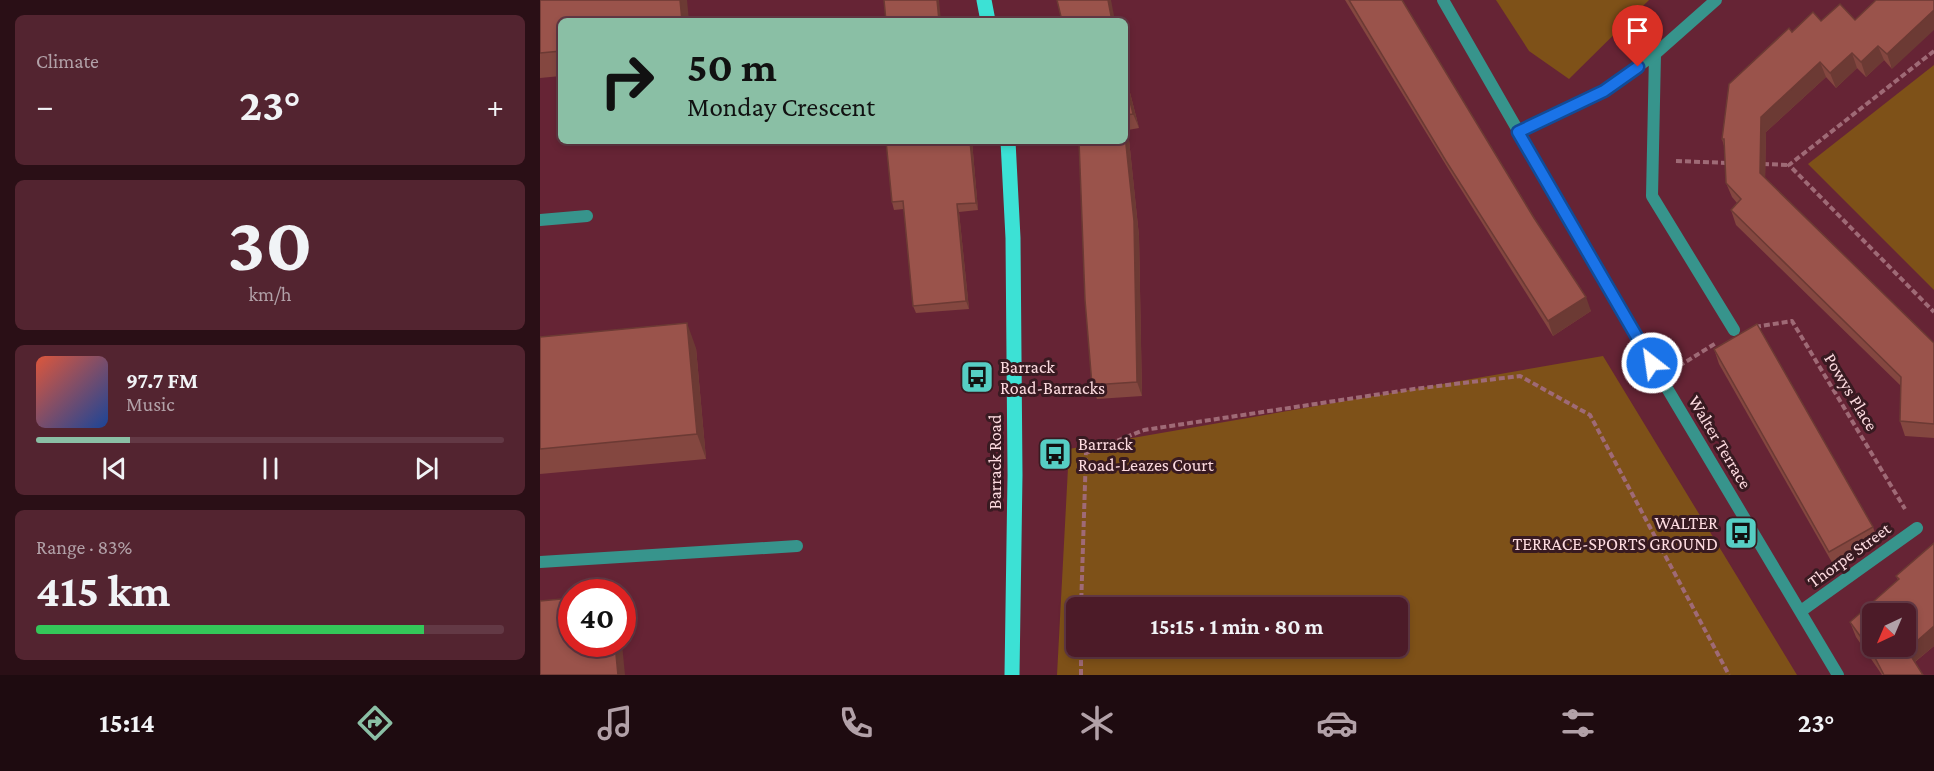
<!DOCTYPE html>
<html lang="en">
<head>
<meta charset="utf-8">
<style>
	body { margin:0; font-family:"Crimson Pro",serif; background:#532430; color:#f1f3f6; height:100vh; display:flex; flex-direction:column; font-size:22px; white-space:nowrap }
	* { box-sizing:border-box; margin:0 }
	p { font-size:20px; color:#b2a1a8 }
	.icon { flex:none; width:33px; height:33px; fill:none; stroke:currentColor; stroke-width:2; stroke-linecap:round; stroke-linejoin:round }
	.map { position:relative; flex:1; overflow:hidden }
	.drawer { display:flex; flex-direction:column; gap:15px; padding:15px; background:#2a0f16; width:540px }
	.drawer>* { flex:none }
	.hud { position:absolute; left:18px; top:18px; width:570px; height:126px; border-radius:9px; box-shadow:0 3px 9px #0003,0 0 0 2px #633945; background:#8abfa5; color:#111; overflow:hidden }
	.needle { width:39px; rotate:224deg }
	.tools { position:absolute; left:1322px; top:603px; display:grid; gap:12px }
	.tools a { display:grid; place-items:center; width:54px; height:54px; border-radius:9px; background:#4c1b28; box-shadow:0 3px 9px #0003,0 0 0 2px #633945; font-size:30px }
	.speed { position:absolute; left:18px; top:579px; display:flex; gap:12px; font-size:30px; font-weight:700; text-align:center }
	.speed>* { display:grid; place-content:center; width:78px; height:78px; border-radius:50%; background:#4c1b28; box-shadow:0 3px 9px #0003,0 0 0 2px #633945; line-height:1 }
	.speed .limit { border:9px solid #d22; background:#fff; color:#111 }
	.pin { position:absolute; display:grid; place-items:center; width:51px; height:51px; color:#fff; margin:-62px -26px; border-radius:50% 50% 50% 0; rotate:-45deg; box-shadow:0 0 6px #0007 }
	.pin .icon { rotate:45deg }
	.me { position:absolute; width:66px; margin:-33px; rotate:330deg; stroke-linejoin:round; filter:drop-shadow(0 0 4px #0008) }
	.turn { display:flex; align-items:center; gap:21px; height:126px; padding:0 30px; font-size:27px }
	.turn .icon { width:78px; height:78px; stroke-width:2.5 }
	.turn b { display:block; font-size:42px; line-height:51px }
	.big { font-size:45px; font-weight:700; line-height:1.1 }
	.drawer .widget { flex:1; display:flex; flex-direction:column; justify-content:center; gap:9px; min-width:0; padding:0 21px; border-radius:9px; background:#532430 }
	.drawer .dial { align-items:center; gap:0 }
	.dial b { font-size:78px; line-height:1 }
	.song { display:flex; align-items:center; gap:18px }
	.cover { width:72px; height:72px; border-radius:9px; background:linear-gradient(135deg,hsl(10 70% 55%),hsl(220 70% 35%)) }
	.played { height:6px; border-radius:3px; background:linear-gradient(90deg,#8abfa5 20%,#633945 20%) }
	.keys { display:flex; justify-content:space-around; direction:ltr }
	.heat { display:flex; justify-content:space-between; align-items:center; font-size:33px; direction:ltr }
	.charge { height:9px; border-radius:4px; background:linear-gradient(90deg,#34c759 83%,#633945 0) }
	.trip { position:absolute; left:526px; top:597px; width:342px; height:60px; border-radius:9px; background:#4c1b28; box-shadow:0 3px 9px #0003,0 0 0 2px #633945; font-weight:700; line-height:60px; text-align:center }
	.tabs { display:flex; height:96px; justify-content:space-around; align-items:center; background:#1e0b10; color:#b2a1a8 }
	.tabs .icon { width:42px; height:42px }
	.tabs .selected { color:#8abfa5 }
	.tabs b { font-size:27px; color:#f1f3f6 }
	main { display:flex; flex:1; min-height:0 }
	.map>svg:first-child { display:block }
	.green { fill:#7e5118; fill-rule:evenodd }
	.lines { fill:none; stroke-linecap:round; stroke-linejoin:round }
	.path { stroke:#9f6a76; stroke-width:4; stroke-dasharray:6 3; stroke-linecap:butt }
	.service { stroke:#37948c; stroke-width:12 }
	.pedestrian { stroke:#37948c; stroke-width:12 }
	.minor { stroke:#37948c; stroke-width:12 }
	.tertiary { stroke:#37948c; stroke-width:12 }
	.primary { stroke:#3ce1d5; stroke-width:15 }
	.wall { fill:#844740 }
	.shaded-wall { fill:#6c3a34 }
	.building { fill:#9a534b; stroke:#6c3a34; stroke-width:1.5; fill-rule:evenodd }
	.route-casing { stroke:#114b97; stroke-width:15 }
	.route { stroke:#1a73e8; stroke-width:10 }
	.labels { text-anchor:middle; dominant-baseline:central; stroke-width:6; stroke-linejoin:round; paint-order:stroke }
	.poi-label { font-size:18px; fill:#fddbe0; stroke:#381a21; text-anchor:start }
	.street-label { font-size:18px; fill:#fddbe0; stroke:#381a21 }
</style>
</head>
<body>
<main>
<section class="drawer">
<div class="widget"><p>Climate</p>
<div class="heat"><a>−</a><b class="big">23°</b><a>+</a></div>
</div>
<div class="widget dial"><b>30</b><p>km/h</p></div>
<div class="widget">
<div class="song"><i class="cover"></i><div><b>97.7 FM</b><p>Music</p></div></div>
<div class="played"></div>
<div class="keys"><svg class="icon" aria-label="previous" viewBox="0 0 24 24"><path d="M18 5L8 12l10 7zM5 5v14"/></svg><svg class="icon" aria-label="pause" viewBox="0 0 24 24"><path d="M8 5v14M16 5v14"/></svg><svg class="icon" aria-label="next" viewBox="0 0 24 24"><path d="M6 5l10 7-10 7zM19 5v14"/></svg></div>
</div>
<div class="widget"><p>Range · 83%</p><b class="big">415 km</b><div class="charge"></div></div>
</section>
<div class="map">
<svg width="1394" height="675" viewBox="0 0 1394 675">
	<rect width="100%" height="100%" fill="#662435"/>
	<g class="green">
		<polygon points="956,0 1109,0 1029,79 989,51"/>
		<polygon points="1394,65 1394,290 1268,164"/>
		<path d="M1063 356 1257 675H517L529 449ZM537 608H858V646H537Z"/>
	</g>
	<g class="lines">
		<g class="path">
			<polyline points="1394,51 1249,165 1394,312"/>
			<polyline points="1136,161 1189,163"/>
			<polyline points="1223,164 1249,165"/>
			<polyline points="1215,327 1252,321 1365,509"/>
			<polyline points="1139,366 1176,343"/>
			<polyline points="541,608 546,453 604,430 874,389 980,376 1050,415 1189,675"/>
			<polyline points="541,675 541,646"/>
		</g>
		<g class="service">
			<polyline points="0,220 47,216"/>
			<polyline points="0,562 257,546"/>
		</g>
		<polyline class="pedestrian" points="1261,611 1377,528"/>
		<g class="minor">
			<polyline points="1115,54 1112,196 1194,330"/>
			<polyline points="978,132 1064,91 1115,54 1176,0"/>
		</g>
		<polyline class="tertiary" points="903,0 1103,348 1298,675"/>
		<g class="primary">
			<polyline points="444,0 448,21"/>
			<polyline points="468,141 473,238 475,475 472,675"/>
		</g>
	</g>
	<g class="wall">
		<polygon points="0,0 21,21 21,76 0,78"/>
		<polygon points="805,0 862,0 1051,311 1013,336 912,175"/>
		<polygon points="1336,0 1352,69 1344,60 1326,77 1317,68 1296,88 1286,77 1226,132 1225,179 1394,343 1394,438 1365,436 1360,421 1361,386 1196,225 1191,210 1197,203 1192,197 1186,183 1184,146 1182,139 1252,32 1281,21 1315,20"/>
		<polygon points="585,73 599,128 588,130 599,236 602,396 557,399 552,385 585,141"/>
		<polygon points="432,141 438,210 419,212 429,309 376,313 373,306 364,209 354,210 352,202"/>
		<polygon points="0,337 156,348 166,459 0,474"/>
		<polygon points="1174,349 1333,527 1338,542 1294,566 1179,364"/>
		<polygon points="1394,543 1394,646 1375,662 1383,675 1342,675 1338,669 1316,637 1310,622 1358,580 1356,576"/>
	</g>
	<g class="shaded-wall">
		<polygon points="140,0 147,0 149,21 142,21"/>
		<polygon points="397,0 399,0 401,21 399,21"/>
		<polygon points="568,0 571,0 575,21 572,21"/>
		<polygon points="1394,10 1394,30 1352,69 1347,54"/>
		<polygon points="1338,46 1344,60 1326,77 1321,62"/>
		<polygon points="1312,53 1317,68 1296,88 1290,73"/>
		<polygon points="1280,62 1286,77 1226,132 1225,188 1220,173 1221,117"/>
		<polygon points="585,73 599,128 593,114 585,80"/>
		<polygon points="585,121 588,130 599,236 602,396 597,382"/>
		<polygon points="430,141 432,141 438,210 436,203"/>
		<polygon points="417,204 419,212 429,309 426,301"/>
		<polygon points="1046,297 1051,311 1013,336 1008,321"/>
		<polygon points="147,323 156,348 166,459 157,434"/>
		<polygon points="1394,626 1394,646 1372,664 1367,650"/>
		<polygon points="75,644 82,644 85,675 78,675"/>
	</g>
	<g class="building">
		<polygon points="0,0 140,0 142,21 21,21 21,51 0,53"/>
		<polygon points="344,0 397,0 399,21 346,21"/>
		<polygon points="517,0 568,0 572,21 522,21"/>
		<polygon points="809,0 862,0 994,218 1046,297 1008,321 906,161"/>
		<polygon points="1336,0 1394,0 1394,10 1347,54 1338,46 1321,62 1312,53 1290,73 1280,62 1221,117 1220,173 1394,343 1394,424 1360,421 1361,377 1191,210 1201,199 1186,183 1184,139 1182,139 1189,84 1249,28 1252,32 1273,12 1281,21 1300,4 1315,20"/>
		<polygon points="585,80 593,114 585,115"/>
		<polygon points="585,135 594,221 597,382 552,385 545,300 539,141 585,141"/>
		<polygon points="346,141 430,141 436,203 417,204 426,301 373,306 363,201 352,202"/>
		<polygon points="147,323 157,434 0,449 0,337"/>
		<polygon points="1217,324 1333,527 1289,552 1174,349"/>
		<path d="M1394 543V626L1367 650 1383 675H1344L1333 654 1310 622 1359 579 1356 576ZM1332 614H1365V646H1332Z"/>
		<polygon points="32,598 32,644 75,644 78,675 0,675 0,601"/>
	</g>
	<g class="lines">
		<defs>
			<polyline id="route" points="1098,67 1064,91 978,132 1112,363"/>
		</defs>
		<use href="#route" class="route-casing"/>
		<use href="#route" class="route"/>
	</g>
	<defs>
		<symbol id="bus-square" viewBox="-11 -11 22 22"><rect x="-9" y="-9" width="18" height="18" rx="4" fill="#56cec4" stroke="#381a21"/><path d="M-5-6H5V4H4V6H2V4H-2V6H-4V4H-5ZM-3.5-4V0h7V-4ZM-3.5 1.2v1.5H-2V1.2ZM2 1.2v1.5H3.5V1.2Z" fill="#111"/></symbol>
	</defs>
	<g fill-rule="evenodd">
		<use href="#bus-square" x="418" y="358" width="38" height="38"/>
		<use href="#bus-square" x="496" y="435" width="38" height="38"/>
		<use href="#bus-square" x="1182" y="514" width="38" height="38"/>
	</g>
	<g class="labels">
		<g class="poi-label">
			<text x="460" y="367">Barrack<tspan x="460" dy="21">Road-Barracks</tspan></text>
			<text x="538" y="444">Barrack<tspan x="538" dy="21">Road-Leazes Court</tspan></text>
			<text x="1178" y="523" text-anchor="end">WALTER<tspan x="1178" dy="21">TERRACE-SPORTS GROUND</tspan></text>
		</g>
		<g class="street-label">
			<text transform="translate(1311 392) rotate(59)">Powys Place</text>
			<text transform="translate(1180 442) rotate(59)">Walter Terrace</text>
			<text transform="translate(455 462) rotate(-90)">Barrack Road</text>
			<text transform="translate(1309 555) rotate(-36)">Thorpe Street</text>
		</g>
	</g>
</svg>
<div class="tools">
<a><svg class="needle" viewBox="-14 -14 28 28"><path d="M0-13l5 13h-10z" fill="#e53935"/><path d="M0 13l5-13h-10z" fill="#b2a1a8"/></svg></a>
</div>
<div class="speed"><div class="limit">40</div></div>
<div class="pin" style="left:1098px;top:67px;background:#d93025"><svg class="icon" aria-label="arrive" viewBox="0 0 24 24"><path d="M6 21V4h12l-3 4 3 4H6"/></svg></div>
<svg class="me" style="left:1112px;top:363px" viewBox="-20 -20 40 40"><circle r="17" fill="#1a73e8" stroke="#fff" stroke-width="3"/><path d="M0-11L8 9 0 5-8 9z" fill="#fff"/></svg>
<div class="trip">15:15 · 1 min · 80 m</div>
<div class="hud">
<div class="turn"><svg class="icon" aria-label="right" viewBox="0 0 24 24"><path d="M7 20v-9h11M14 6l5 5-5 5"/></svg><div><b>50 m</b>Monday Crescent</div></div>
</div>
</div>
</main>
<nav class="tabs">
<b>15:14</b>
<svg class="icon selected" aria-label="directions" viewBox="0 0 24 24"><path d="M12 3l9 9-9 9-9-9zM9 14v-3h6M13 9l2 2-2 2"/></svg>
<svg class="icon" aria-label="music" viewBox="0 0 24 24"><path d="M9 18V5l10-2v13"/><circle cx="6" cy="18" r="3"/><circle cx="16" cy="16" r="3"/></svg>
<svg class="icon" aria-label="phone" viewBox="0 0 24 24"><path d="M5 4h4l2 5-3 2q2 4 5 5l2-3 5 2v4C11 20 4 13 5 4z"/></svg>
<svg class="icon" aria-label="climate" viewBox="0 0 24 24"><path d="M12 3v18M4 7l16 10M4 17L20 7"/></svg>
<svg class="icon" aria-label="car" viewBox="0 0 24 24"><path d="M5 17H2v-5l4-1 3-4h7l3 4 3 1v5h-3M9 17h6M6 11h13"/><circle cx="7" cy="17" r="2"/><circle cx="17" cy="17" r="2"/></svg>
<svg class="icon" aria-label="filters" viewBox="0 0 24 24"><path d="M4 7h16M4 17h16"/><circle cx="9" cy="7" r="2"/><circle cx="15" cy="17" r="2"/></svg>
<b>23°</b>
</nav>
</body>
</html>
